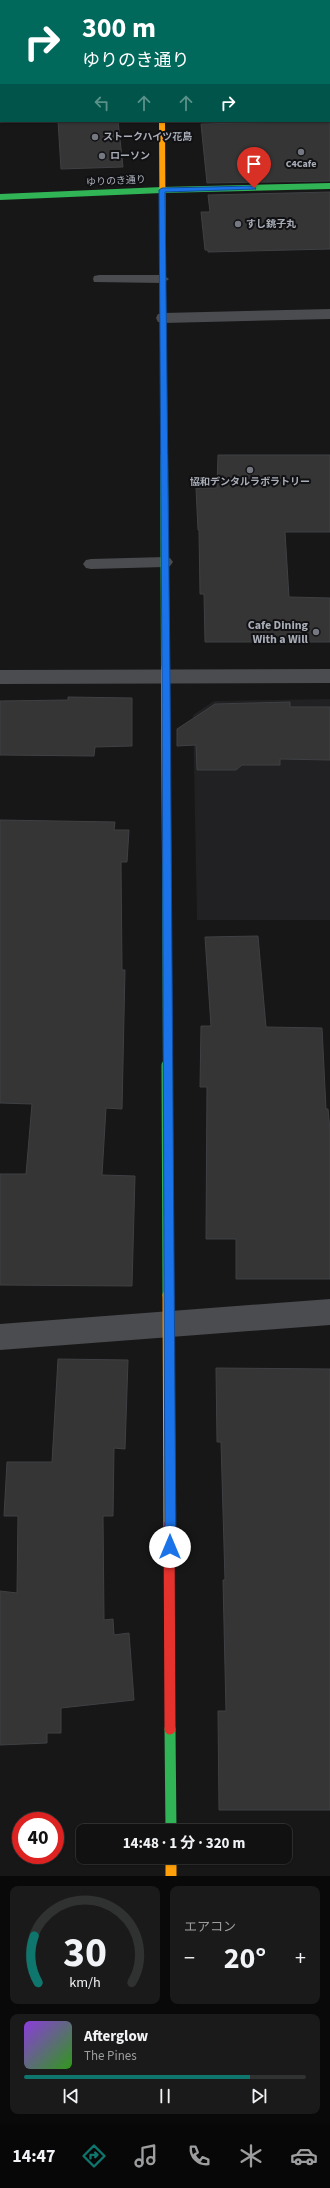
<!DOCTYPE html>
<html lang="ja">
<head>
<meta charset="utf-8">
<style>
	body { margin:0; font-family:"Source Sans 3","Noto Sans JP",sans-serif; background:#1a1a1a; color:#f1f3f6; height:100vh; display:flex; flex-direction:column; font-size:15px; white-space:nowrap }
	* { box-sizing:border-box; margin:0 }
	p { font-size:13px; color:#9c9d9f }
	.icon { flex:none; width:22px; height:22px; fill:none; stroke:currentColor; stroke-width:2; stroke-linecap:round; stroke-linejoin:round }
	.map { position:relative; height:1876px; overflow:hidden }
	.panel { display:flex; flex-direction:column; gap:10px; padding:10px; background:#090909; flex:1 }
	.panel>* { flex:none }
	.guide { position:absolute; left:0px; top:0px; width:330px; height:122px; box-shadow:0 1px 3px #0004,0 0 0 1px #303131; background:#00695c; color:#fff; overflow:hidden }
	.speed { position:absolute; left:12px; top:1812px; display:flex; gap:8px; font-size:20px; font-weight:700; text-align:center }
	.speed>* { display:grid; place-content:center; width:52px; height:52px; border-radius:50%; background:#111; box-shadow:0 1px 3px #0004,0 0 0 1px #303131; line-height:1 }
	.speed .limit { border:6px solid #d22; background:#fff; color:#111 }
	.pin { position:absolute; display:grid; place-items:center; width:34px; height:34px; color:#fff; margin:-41px -17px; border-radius:50% 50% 50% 0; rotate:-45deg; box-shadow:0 0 4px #0007 }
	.pin .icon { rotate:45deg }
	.me { position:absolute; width:44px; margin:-22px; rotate:0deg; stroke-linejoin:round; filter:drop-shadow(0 0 3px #0008) }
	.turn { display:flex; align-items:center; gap:14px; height:84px; padding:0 16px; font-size:18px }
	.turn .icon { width:52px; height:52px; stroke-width:2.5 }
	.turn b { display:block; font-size:28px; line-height:34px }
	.lanes { display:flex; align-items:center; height:38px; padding:0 16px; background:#0003; justify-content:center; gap:20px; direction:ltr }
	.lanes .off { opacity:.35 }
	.big { font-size:30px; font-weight:700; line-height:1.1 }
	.panel .widget { flex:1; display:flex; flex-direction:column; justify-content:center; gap:6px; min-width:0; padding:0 14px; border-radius:8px; background:#1a1a1a }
	.panel .dial { align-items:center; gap:0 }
	.dial svg { height:104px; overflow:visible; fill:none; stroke:#303131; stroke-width:7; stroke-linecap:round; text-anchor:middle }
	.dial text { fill:#f1f3f6; stroke:none }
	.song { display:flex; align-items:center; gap:12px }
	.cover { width:48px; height:48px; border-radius:6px; background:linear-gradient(135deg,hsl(270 70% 55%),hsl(110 70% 35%)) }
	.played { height:4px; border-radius:2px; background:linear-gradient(90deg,#0f766e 80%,#303131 80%) }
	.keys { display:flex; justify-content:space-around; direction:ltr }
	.heat { display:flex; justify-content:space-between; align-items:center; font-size:22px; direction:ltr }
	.panel .tiles { flex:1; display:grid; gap:10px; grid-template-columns:1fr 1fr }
	.widget:last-child { grid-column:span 2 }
	.trip { position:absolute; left:76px; top:1824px; width:216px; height:40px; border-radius:8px; background:#111; box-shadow:0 1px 3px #0004,0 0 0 1px #303131; font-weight:700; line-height:40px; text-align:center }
	.tabs { display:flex; height:64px; justify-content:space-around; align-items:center; background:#070707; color:#9c9d9f }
	.tabs .icon { width:28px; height:28px }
	.tabs .selected { color:#0f766e }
	.tabs b { font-size:18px; color:#f1f3f6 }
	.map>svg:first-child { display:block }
	.built { fill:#212123 }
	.building { fill:#353536; stroke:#3f4043 }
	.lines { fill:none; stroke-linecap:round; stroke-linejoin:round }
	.lane { fill:#4b4c50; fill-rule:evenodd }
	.street { fill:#4b4c50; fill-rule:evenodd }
	.fast-far2 { stroke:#30b455; stroke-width:6 }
	.fast-far1 { stroke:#30b455; stroke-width:8 }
	.fast { stroke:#30b455; stroke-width:11 }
	.slow-far2 { stroke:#ff9f0a; stroke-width:6 }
	.slow-far1 { stroke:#ff9f0a; stroke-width:8 }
	.slow { stroke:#ff9f0a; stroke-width:11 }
	.jam { stroke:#e5322d; stroke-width:11 }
	.route { fill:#1a73e8; stroke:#114b97 }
	.poi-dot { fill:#757880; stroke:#111113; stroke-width:1.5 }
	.labels { text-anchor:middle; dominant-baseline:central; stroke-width:4; stroke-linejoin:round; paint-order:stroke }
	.far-poi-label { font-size:10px; font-weight:bold; fill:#a8adb8; stroke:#111113; text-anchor:start }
	.far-street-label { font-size:10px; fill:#a8adb8; stroke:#111113 }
	.poi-label { font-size:12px; font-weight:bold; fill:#a8adb8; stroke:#111113; text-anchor:end }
</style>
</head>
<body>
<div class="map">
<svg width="330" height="1876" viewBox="0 0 330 1876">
	<rect width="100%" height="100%" fill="#171717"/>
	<polygon class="built" points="330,699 330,920 197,920 193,715 214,701"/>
	<g class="building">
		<polygon points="58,121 118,121 123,167 61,169"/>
		<polygon points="330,121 330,181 207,183 201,124"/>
		<polygon points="330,192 330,249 208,252 208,250 205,250 201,212 210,212 208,195"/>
		<polygon points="218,455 330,455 330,532 285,532 289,597 330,598 330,642 205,642 204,594 200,594 199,530 198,530 196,488 217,488"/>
		<polygon points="68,697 132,698 132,746 95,747 94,756 0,755 0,701 68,700"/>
		<polygon points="290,702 290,707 330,707 330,760 280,759 280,765 242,765 236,770 197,770 196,745 177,746 177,729 215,704"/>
		<polygon points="0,820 115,822 114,830 129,830 127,862 121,862 122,970 125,970 122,1109 106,1108 102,1175 135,1176 132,1286 0,1285 0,1174 26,1174 32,1104 0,1103"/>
		<polygon points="258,936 266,1027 322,1028 326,1109 328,1109 330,1130 330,1279 236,1279 236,1239 206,1239 207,1087 200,1087 201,1026 211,1026 205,937"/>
		<polygon points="58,1359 128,1360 125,1449 114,1448 113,1516 103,1516 104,1620 113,1619 114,1635 129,1633 134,1700 61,1708 61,1733 47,1733 47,1743 0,1745 0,1591 17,1593 18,1516 4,1516 7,1462 52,1462"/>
		<polygon points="216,1368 330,1369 330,1810 219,1810 218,1711 226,1711 223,1580 225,1580 221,1442 217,1442"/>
	</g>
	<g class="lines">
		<g class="lane">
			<polygon points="99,275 163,275 169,279 163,283 94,282 93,279 94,276"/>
			<polygon points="165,557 170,558 173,562 170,566 165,567 91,569 86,568 83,564 86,560 91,559"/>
		</g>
		<g class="street">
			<rect x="329" y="64" width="1" height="8"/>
			<rect x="0" y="71" width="1" height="8"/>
			<polygon points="330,309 330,319 164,323 158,322 156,318 158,314 164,313"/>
			<polygon points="330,669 330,683 0,684 0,670"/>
			<polygon points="330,1299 330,1325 0,1350 0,1324"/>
		</g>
		<g class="fast-far2">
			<polyline points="0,197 162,190 330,186"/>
			<polyline points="163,304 164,458"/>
		</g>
		<g class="fast-far1">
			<polyline points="164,457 165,669"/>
			<polyline points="166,860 167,1066"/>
		</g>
		<g class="fast">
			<polyline points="167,1065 168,1295"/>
			<polyline points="170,1729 171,1831"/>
		</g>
		<polyline class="slow-far2" points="162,121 163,304"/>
		<polyline class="slow-far1" points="165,669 166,860"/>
		<g class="slow">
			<polyline points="168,1295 169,1525"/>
			<polyline points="171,1857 171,1876"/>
		</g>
		<polyline class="jam" points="169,1525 170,1729"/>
	</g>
	<polygon class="route" points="254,186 256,189 165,192 170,676 176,1547 174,1551 170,1552 166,1551 165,1547 162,676 159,190 162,188"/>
	<g class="poi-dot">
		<circle cx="95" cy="137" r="4"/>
		<circle cx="301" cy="152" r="4"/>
		<circle cx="102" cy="156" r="4"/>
		<circle cx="238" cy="224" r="4"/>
		<circle cx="250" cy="470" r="4"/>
		<circle cx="316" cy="632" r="4"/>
	</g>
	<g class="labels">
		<g class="far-poi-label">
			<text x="103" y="137">ストークハイツ花島</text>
			<text x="110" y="156">ローソン</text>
			<text x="301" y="164" text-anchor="middle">C4Cafe</text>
			<text x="246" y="224">すし銚子丸</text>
			<text x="250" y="482" text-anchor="middle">協和デンタルラボラトリー</text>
		</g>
		<g class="far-street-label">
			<text transform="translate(116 181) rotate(-3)">ゆりのき通り</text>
		</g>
		<g class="poi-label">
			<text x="308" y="625">Cafe Dining<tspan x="308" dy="14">With a Will</tspan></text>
		</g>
	</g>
</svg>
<div class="speed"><div class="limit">40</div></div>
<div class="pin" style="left:254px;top:188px;background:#d93025"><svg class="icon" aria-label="arrive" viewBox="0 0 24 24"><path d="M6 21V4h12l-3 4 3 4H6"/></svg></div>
<svg class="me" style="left:170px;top:1547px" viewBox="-20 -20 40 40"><circle r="19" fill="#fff"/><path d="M0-13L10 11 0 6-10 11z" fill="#1a73e8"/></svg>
<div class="trip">14:48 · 1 分 · 320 m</div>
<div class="guide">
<div class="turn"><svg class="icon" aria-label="right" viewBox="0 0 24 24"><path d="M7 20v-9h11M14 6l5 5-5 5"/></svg><div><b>300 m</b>ゆりのき通り</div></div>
<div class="lanes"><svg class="icon off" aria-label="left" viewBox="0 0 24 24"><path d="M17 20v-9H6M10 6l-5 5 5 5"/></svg><svg class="icon off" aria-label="ahead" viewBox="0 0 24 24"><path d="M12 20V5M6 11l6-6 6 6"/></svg><svg class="icon off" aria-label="ahead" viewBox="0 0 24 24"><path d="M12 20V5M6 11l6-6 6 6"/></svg><svg class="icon" aria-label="right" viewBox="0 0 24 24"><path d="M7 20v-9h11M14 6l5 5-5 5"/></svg></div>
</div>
</div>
<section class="panel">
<div class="tiles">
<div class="widget dial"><svg viewBox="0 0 100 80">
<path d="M14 69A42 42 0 1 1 86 69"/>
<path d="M14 69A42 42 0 0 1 11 33" stroke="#0f766e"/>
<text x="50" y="56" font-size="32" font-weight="700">30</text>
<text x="50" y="72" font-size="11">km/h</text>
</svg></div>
<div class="widget"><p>エアコン</p>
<div class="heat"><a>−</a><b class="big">20°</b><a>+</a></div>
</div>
<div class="widget">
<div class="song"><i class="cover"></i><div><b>Afterglow</b><p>The Pines</p></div></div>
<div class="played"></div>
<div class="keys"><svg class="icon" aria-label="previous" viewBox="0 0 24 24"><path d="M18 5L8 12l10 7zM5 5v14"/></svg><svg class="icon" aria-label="pause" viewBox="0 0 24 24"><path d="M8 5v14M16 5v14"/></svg><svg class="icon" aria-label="next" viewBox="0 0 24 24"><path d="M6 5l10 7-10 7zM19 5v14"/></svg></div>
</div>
</div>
</section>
<nav class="tabs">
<b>14:47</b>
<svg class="icon selected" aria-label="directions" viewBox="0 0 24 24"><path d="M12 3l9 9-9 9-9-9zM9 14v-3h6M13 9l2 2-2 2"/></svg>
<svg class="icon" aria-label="music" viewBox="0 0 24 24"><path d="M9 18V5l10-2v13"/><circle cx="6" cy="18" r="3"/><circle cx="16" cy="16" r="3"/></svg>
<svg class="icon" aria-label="phone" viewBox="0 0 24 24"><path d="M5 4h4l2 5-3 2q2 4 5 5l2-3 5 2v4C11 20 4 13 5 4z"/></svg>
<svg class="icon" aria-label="climate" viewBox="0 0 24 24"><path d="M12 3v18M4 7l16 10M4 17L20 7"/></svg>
<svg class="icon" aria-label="car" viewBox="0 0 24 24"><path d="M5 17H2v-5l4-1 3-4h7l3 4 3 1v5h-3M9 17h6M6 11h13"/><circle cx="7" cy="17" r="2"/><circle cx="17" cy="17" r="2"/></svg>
</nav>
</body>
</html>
